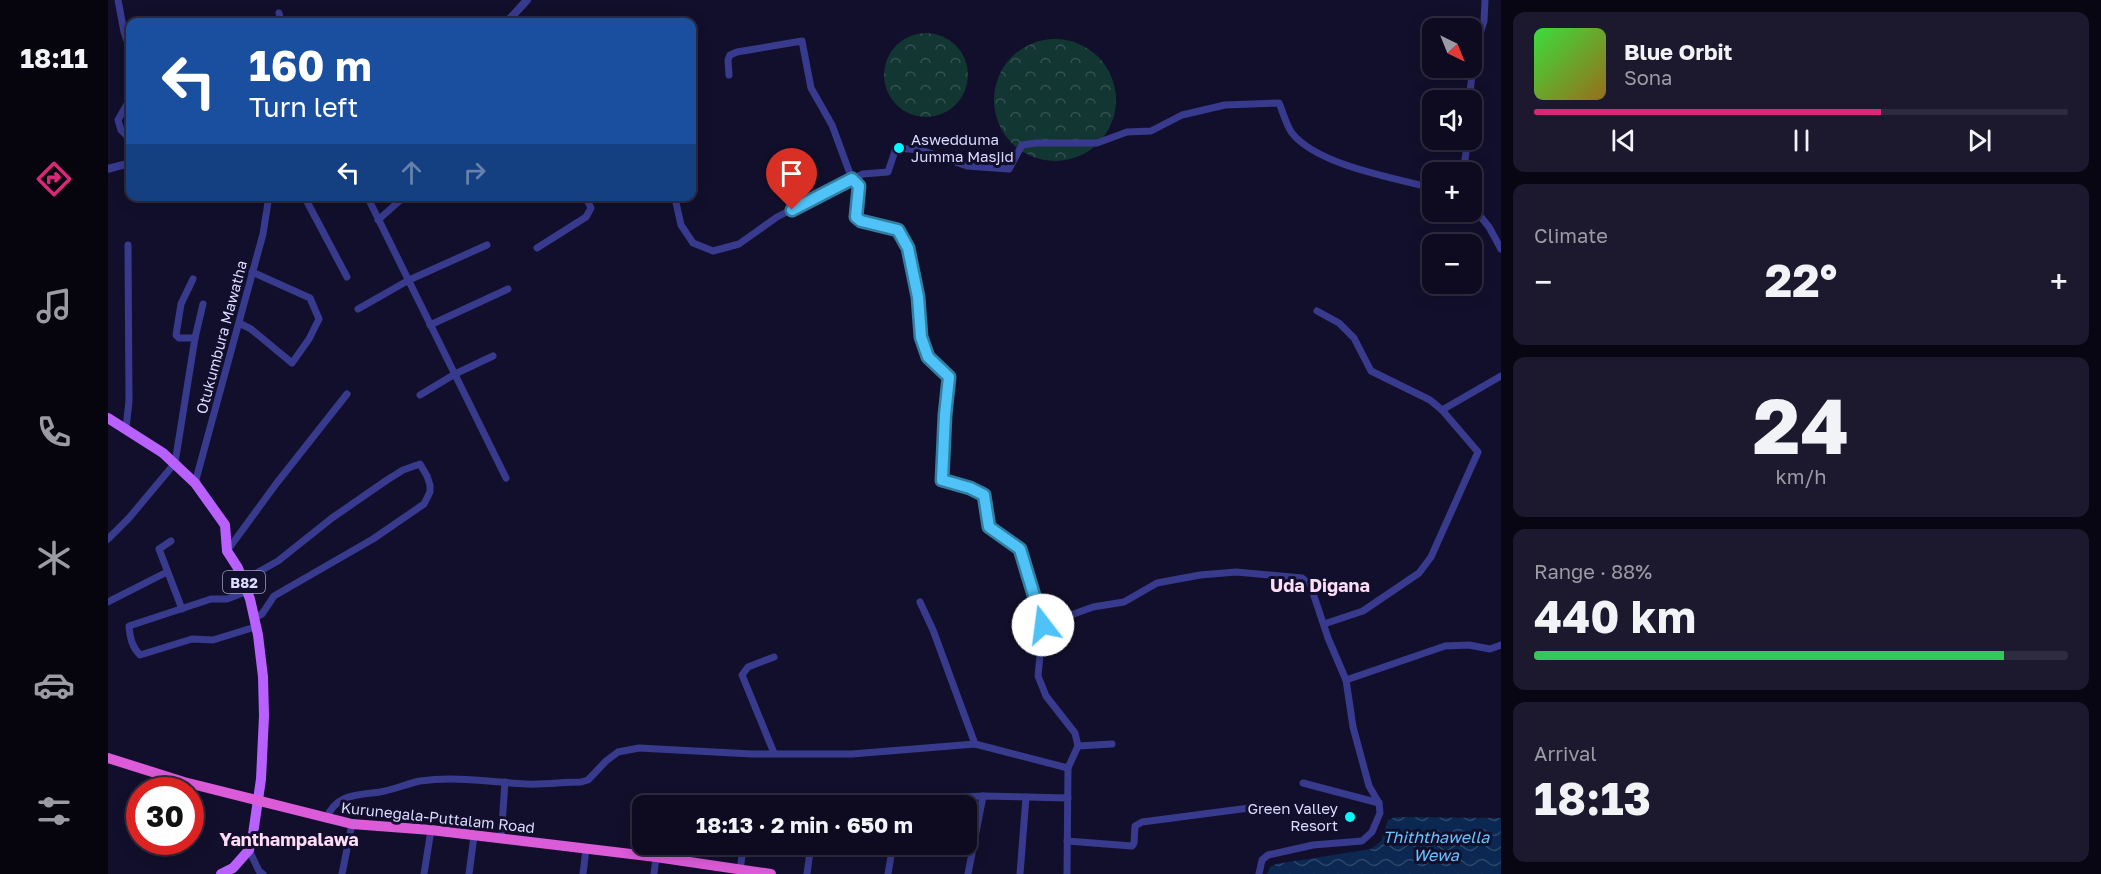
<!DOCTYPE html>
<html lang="en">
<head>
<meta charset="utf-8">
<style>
	body { margin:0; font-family:"Golos Text",sans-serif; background:#1c192e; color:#f1f3f6; height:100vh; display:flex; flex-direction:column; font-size:22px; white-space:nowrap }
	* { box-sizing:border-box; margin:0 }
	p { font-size:20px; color:#9b9ba5 }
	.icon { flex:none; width:33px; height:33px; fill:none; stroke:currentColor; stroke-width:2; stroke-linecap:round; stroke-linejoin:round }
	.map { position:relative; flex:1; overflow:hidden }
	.panel { display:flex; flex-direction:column; gap:12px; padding:12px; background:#080612; width:600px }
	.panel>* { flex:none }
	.top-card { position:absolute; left:18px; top:18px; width:570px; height:183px; border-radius:12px; box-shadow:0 3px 15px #0003,0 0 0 2px #2e2b3f; background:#1a4fa0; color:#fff; overflow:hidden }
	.needle { width:39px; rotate:137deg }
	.controls { position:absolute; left:1314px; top:18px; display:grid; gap:12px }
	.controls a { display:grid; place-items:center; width:60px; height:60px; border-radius:12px; background:#0e0b21; box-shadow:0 3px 15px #0003,0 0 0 2px #2e2b3f; font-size:30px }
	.speed { position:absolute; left:18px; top:777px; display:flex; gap:12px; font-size:30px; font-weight:700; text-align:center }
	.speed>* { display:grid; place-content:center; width:78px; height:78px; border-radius:50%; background:#0e0b21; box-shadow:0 3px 15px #0003,0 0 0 2px #2e2b3f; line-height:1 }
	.speed .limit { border:9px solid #d22; background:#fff; color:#111 }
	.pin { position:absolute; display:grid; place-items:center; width:51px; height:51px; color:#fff; margin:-62px -26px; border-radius:50% 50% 50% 0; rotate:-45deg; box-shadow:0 0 6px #0007 }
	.pin .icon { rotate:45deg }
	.me { position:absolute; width:66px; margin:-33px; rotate:345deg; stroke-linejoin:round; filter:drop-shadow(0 0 4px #0008) }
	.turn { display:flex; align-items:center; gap:21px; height:126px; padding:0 24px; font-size:27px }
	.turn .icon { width:78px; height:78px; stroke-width:2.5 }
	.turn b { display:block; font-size:42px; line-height:51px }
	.lanes { display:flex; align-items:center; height:57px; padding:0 24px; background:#0003; justify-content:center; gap:30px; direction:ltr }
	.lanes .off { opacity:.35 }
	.big { font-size:45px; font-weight:700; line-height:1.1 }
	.panel .widget { flex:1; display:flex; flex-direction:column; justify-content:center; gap:9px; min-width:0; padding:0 21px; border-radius:12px; background:#1c192e }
	.panel .dial { align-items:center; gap:0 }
	.dial b { font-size:78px; line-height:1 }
	.song { display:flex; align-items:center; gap:18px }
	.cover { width:72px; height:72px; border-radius:9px; background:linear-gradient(135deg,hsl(120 70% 55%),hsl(40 70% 35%)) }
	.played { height:6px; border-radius:3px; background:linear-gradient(90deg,#db2777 65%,#2e2b3f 65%) }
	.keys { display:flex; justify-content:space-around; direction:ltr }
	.heat { display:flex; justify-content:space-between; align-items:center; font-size:33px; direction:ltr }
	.charge { height:9px; border-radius:4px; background:linear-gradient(90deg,#34c759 88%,#2e2b3f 0) }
	.trip { position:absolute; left:524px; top:795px; width:345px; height:60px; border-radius:12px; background:#0e0b21; box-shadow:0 3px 15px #0003,0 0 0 2px #2e2b3f; font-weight:700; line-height:60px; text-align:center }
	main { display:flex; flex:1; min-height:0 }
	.dock { display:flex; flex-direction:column; width:108px; justify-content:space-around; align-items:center; background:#06040d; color:#9b9ba5 }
	.dock .icon { width:42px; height:42px }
	.dock .on { color:#db2777 }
	.dock b { font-size:27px; color:#f1f3f6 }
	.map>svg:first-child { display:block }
	.forest { fill:url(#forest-crowns) }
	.water { fill:url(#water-waves) }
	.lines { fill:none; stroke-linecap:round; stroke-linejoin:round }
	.minor { stroke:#383a8d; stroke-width:7 }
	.tertiary { stroke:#383a8d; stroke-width:8 }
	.primary { stroke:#b961ff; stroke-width:10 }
	.trunk { stroke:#dc5bd8; stroke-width:10 }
	.route-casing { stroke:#337fa1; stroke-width:15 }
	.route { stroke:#4fc3f7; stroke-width:10 }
	.poi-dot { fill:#06f7ff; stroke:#120f2c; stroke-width:2 }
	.labels { text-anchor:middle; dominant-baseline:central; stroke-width:6; stroke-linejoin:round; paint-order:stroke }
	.shield { fill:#120f2c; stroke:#9f9dc0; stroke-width:1.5 }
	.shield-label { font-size:14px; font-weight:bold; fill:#dcdaff }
	.poi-label { font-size:15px; fill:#dcdaff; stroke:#120f2c; text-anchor:start }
	.street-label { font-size:15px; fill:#dcdaff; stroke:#120f2c }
	.water-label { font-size:16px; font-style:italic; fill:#68c3ff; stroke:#120f2c }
	.quarter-label { font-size:18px; font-weight:bold; fill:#ffdcf5; stroke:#120f2c }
</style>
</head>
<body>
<main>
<nav class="dock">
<b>18:11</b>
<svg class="icon on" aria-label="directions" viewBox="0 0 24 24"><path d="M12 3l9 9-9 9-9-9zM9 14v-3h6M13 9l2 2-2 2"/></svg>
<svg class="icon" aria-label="music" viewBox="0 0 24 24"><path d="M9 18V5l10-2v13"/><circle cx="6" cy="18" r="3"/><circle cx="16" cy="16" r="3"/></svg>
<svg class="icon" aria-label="phone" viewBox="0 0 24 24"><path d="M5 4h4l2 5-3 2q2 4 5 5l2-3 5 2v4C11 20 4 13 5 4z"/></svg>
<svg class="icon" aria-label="climate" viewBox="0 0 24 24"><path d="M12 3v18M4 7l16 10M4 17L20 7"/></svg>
<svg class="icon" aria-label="car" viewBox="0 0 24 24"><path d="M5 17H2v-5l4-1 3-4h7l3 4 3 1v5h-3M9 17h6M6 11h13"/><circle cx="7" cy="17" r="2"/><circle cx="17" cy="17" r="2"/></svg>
<svg class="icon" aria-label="filters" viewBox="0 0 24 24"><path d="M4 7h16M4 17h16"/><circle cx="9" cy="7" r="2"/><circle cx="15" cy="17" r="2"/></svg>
</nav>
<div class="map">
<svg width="1393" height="874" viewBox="0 0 1393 874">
	<defs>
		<pattern id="forest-crowns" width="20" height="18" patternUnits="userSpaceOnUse" patternTransform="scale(1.5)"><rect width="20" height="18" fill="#123632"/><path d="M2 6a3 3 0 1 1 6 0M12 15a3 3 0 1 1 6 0" fill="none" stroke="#345251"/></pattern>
		<pattern id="water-waves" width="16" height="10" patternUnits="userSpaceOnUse" patternTransform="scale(1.5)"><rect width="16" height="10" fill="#0a2851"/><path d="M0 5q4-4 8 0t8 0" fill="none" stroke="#2d476b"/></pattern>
	</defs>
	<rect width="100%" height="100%" fill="#120f2c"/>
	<g class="forest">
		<circle cx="818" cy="75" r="42"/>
		<circle cx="947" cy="100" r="61"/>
	</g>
	<polygon class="water" points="1287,817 1393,818 1393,874 1159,874 1162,867 1168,864 1263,849 1273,841 1280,820"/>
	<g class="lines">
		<g class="minor">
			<polyline points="10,0 16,32 22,50"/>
			<polyline points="171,13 173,22"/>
			<polyline points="621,75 620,60 622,55 629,52 694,41 703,88 724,125 744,179 751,185 749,217 753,221 790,230 800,247 810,297 813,337 820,357 841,377 837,415 834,480 862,488 876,495 881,527 912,550 935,625"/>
			<polyline points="22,99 10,120 13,130 22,139"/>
			<polyline points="1361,100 1367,50 1376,21 1377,0"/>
			<polyline points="1355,172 1360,140"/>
			<polyline points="196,196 239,277"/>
			<polyline points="259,196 398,478"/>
			<path d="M564 196 567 198 573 225 585 243 605 251 631 244 669 217 744 179 755 174 780 172 788 148 813 150 859 166 901 169 914 145 928 143H989L1019 132 1043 131 1074 115 1117 105 1171 103C1175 112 1178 125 1184 133 1209 165 1286 178 1324 188"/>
			<polyline points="1364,206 1381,227 1393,249"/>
			<polyline points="270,220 297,196"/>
			<polyline points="429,248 478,217 483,208 477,196"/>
			<polyline points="85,279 73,304 68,335 71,338 87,338"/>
			<polyline points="250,309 301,280 379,245"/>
			<polyline points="1209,311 1231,323 1246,338 1263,371 1322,400 1334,410 1370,452 1323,557 1311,573 1255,611 1216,624"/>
			<polyline points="131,323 143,329 184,363 201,339 211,319 202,298 144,272"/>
			<polyline points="322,325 400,289"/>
			<polyline points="312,395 347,374 385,356"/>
			<polyline points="1334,410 1393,376"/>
			<polyline points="18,428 21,401 20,245"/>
			<polyline points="87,483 155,234 161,196"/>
			<polyline points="0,539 21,518 67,463 87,338 95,304"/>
			<polyline points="63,541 51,549 74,609"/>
			<polyline points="119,551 168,484 239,394"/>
			<polyline points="136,580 170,561 224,518 279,480 295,470 312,464 319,476 322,485 322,492 316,504 265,539 166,596 154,614 146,618"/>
			<path d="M140 591 119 599H103L21 626C22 638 24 647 32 655L84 639 105 640 147 627"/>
			<polyline points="0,602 59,572"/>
			<polyline points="812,602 825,630 867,744"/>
			<polyline points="1238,680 1337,646 1361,645 1382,649 1393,645"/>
			<polyline points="970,746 1004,744"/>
			<polyline points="666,753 634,675 640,667 666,657"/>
			<polyline points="1195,783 1271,803"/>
			<polyline points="709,806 716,801 727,800 792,800 875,796 960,798"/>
			<path d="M218 819C228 794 248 795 272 792 285 790 298 784 312 781 348 776 382 782 418 784 436 785 455 782 473 782L480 780 498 761 510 752 531 748 644 754H744L867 744 960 768"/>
			<polyline points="393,839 397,782"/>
			<polyline points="959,841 1024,846 1026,843 1027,826 1034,822 1149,807"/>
			<polyline points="141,850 151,871 155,874"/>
			<polyline points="632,869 636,844"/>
			<polyline points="234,874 244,824"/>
			<polyline points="316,874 323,830"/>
			<polyline points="361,874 366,836"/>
			<polyline points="475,874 478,849"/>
			<polyline points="546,874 548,857"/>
			<polyline points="699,874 703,844"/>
			<polyline points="780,874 785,844"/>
			<polyline points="860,874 875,796"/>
			<polyline points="912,874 918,797"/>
			<polyline points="959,874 960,768 970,746 967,733 938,696 930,676 935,625 985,607 1016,602 1049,583 1092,575 1128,572 1194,578 1202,584 1220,638 1238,680 1245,727 1261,786 1271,803 1272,813 1264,832 1254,841 1205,845 1160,855 1154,860 1151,874"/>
		</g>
		<g class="tertiary">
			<polyline points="399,22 419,0"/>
			<polyline points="0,169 22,163"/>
			<polyline points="177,196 194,196"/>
		</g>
		<polyline class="primary" points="0,418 55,453 87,483 117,525 119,551 130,568 142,599 150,635 155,677 156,716 153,779 145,834 141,850 125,868 113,874"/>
		<polyline class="trunk" points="0,758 76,782 244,824 323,830 548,857 663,874"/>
	</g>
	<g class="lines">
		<defs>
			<polyline id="route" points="684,210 744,179 751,186 748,217 753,221 790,230 800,248 810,297 813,337 820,357 841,377 837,415 834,480 862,488 876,495 881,527 912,549 935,625"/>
		</defs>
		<use href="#route" class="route-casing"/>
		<use href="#route" class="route"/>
	</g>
	<g class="poi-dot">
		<circle cx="791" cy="148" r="6"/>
		<circle cx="1242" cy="817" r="6"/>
	</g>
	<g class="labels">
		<rect class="shield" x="115" y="571" width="42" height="22" rx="4.5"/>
		<g class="shield-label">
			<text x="136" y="582">B82</text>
		</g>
		<g class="poi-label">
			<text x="803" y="139">Aswedduma<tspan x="803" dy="17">Jumma Masjid</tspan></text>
			<text x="1230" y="808" text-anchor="end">Green Valley<tspan x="1230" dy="17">Resort</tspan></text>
		</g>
		<g class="street-label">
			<text transform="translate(113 337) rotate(-75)">Otukumbura Mawatha</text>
			<text transform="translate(330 817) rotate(6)">Kurunegala-Puttalam Road</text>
		</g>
		<g class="water-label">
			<text x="1328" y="837">Thiththawella<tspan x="1328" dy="18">Wewa</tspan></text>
		</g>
		<g class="quarter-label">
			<text x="1212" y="585">Uda Digana</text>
			<text x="181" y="839">Yanthampalawa</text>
		</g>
	</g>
</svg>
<div class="controls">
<a><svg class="needle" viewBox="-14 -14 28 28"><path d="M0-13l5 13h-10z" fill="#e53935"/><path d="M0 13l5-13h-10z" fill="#9b9ba5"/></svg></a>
<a><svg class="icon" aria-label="sound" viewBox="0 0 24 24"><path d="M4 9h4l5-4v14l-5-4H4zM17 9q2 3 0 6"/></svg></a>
<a>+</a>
<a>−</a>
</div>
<div class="speed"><div class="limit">30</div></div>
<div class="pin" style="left:684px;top:210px;background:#d93025"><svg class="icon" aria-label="arrive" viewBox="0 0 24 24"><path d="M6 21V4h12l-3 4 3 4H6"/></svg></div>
<svg class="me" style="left:935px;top:625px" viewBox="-20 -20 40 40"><circle r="19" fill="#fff"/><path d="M0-13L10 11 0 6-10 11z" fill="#4fc3f7"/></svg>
<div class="trip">18:13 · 2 min · 650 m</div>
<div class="top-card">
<div class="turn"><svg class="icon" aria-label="left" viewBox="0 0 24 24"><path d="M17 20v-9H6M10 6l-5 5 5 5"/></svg><div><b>160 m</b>Turn left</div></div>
<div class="lanes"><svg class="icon" aria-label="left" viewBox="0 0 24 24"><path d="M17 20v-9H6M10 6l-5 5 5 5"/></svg><svg class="icon off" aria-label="ahead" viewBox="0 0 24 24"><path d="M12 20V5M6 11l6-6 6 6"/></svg><svg class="icon off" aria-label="right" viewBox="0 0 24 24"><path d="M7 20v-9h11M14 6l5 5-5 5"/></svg></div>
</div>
</div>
<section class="panel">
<div class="widget">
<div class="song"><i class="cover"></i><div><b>Blue Orbit</b><p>Sona</p></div></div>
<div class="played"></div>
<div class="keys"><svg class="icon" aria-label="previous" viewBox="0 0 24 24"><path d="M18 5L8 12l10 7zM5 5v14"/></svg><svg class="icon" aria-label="pause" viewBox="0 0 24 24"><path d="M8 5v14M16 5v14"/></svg><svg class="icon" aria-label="next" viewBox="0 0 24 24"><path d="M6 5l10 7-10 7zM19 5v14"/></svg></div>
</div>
<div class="widget"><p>Climate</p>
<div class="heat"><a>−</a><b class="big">22°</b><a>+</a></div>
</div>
<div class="widget dial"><b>24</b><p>km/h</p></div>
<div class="widget"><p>Range · 88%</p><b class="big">440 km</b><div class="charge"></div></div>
<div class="widget"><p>Arrival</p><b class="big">18:13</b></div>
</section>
</main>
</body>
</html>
